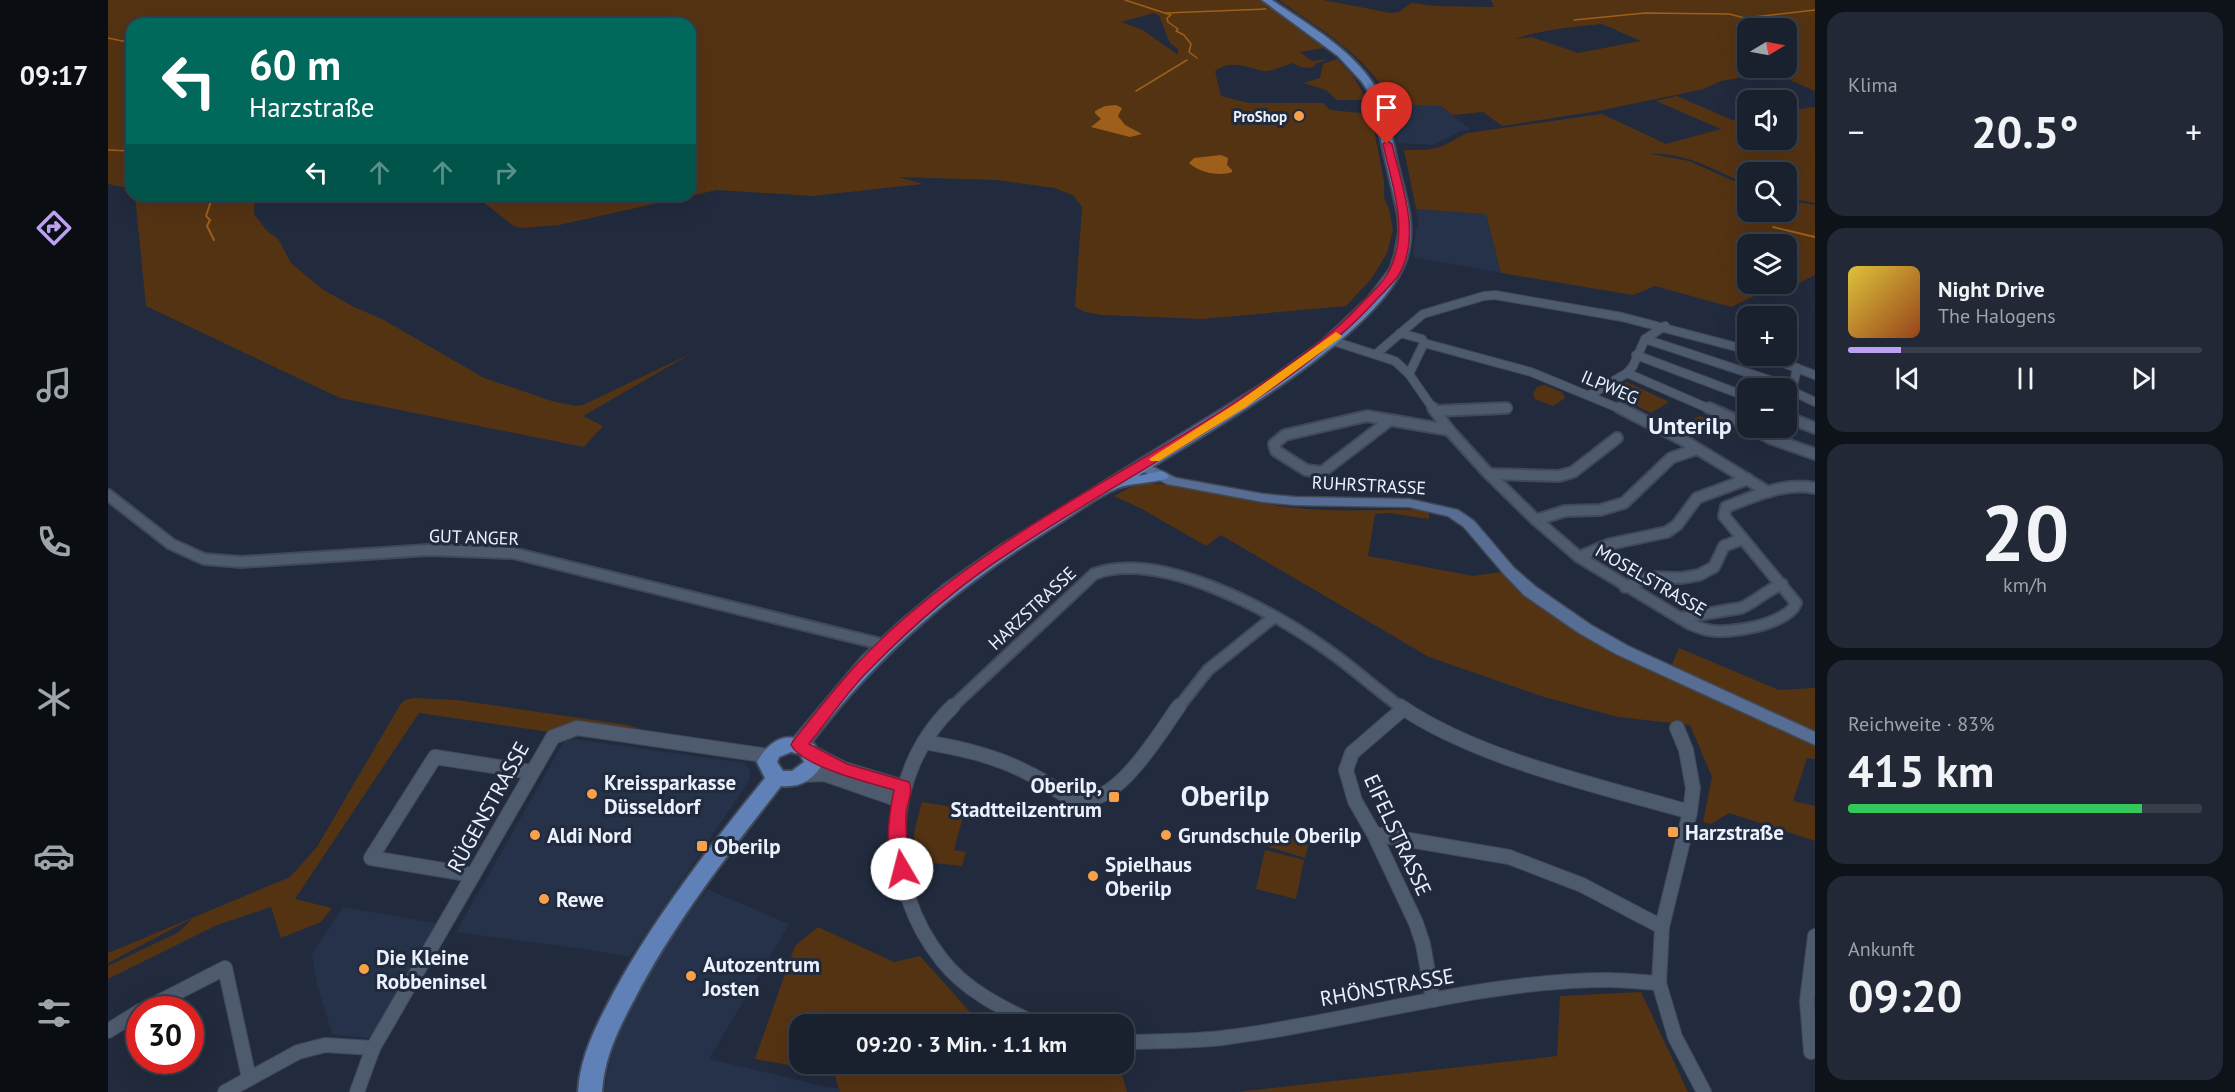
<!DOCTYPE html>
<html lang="de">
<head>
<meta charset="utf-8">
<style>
	body { margin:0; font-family:"PT Sans",sans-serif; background:#222836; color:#f1f3f6; height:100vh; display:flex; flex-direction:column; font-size:22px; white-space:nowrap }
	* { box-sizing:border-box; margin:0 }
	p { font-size:20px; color:#9fa3aa }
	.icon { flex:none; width:33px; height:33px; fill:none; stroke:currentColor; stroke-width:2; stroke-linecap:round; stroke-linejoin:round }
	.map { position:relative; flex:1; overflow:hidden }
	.panel { display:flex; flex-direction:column; gap:12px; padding:12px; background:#0e1219; width:420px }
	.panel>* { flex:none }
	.hud { position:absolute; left:18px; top:18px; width:570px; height:183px; border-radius:18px; box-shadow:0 6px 24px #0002,0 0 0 2px #373e4a; background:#00695c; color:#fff; overflow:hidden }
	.needle { width:39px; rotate:80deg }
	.fabs { position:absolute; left:1629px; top:18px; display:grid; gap:12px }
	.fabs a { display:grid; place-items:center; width:60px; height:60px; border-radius:12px; background:#19202e; box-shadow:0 6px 24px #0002,0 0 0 2px #373e4a; font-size:30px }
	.speed { position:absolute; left:18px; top:996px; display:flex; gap:12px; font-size:30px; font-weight:700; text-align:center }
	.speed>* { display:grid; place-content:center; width:78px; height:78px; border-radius:50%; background:#19202e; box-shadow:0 6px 24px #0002,0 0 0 2px #373e4a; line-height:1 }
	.speed .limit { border:9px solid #d22; background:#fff; color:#111 }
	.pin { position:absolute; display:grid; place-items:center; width:51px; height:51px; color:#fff; margin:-62px -26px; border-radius:50% 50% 50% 0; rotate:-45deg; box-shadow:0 0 6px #0007 }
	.pin .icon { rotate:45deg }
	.me { position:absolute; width:66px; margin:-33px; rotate:352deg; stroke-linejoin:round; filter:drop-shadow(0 0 4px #0008) }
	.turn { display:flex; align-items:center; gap:21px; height:126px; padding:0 24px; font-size:27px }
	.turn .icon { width:78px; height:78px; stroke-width:2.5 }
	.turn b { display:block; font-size:42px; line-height:51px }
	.lanes { display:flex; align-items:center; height:57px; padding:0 24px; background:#0003; justify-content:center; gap:30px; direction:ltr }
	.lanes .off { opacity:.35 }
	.big { font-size:45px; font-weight:800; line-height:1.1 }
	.panel .card { flex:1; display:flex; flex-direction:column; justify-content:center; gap:9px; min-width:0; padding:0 21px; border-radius:18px; background:#222836 }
	.panel .dial { align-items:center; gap:0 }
	.dial b { font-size:78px; line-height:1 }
	.song { display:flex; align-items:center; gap:18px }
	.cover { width:72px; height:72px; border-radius:9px; background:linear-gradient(135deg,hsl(50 70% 55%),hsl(20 70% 35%)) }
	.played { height:6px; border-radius:3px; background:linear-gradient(90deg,#bca0f2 15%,#373e4a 15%) }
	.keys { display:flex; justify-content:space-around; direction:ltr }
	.heat { display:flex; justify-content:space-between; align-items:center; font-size:33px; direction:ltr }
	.charge { height:9px; border-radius:4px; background:linear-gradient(90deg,#34c759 83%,#373e4a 0) }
	.trip { position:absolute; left:681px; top:1014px; width:345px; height:60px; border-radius:18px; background:#19202e; box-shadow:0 6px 24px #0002,0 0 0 2px #373e4a; font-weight:800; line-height:60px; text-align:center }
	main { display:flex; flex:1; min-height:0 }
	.dock { display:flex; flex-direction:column; width:108px; justify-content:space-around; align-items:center; background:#0a0d12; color:#9fa3aa }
	.dock .icon { width:42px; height:42px }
	.dock .active { color:#bca0f2 }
	.dock b { font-size:27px; color:#f1f3f6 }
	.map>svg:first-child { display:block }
	.built { fill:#25324a }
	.green { fill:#543313; fill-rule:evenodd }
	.water { fill:#9d5f1a }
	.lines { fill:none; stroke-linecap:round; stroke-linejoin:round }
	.stream-far1 { stroke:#9d5f1a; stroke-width:1.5 }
	.stream { stroke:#9d5f1a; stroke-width:2 }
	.minor-far2-casing { stroke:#404958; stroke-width:10 }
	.minor-far1-casing { stroke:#404958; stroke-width:14 }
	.minor-casing { stroke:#404958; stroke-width:16 }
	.secondary-casing { stroke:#404958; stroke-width:3 }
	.primary-casing { stroke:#404958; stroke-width:4 }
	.minor-far2 { stroke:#4e5a6e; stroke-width:8 }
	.minor-far1 { stroke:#4e5a6e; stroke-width:10 }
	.minor { stroke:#4e5a6e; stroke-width:14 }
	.secondary { fill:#576d93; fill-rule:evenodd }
	.primary { fill:#6080b8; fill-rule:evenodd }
	.route { fill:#e11d48; stroke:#92132f; stroke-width:1.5 }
	.slow { fill:#f59e0b }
	.poi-dot { fill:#f8a14a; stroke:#212b3d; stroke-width:2 }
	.labels { text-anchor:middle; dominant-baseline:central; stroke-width:6; stroke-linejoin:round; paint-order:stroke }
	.far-poi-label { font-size:15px; font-weight:bold; fill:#ebf2fe; stroke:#212b3d; text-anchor:end }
	.street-label { font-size:18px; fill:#ebf2fe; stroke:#212b3d }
	.near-poi-label { font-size:21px; font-weight:bold; fill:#ebf2fe; stroke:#212b3d; text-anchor:start }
	.near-street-label { font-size:21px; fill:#ebf2fe; stroke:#212b3d }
	.district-label { font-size:24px; font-weight:bold; fill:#ebf2fe; stroke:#212b3d }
	.near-district-label { font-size:28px; font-weight:bold; fill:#ebf2fe; stroke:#212b3d }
</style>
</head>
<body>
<main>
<nav class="dock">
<b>09:17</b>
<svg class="icon active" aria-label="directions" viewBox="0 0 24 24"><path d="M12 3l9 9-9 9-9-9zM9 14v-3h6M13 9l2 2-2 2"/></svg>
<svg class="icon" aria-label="music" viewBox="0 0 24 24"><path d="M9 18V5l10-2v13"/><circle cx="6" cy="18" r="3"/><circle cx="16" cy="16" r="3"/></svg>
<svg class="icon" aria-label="phone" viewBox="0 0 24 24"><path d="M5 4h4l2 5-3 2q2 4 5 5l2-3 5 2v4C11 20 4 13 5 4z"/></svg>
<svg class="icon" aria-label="climate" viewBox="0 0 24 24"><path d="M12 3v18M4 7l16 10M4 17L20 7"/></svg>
<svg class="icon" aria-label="car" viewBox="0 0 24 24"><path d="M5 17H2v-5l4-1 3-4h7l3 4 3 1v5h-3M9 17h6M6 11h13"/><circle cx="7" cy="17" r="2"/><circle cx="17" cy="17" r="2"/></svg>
<svg class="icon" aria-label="filters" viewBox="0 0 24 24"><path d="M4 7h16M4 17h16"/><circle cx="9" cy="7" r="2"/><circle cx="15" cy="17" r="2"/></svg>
</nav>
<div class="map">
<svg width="1707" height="1092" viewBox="0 0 1707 1092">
	<rect width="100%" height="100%" fill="#212b3d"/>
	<g class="built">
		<polygon points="1284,105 1333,106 1363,130 1353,131 1325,145 1289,143 1284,123 1287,115"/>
		<polygon points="1308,209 1378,214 1393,273 1305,257 1308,228 1311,227"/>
		<polygon points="458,738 636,763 642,770 641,781 522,957 476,949 348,932"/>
		<polygon points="599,889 681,924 601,1059 719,1087 765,1092 496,1092 506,1040 534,982 551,954"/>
		<polygon points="235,907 332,924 266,1036 258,1038 224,1034 209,984 204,954"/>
	</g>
	<g class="green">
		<path d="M0 0H1151L1216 48 1192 52 1204 61 1221 59 1206 64 1209 65C1200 70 1193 68 1184 63 1176 66 1163 72 1155 71 1137 67 1125 59 1107 71L1113 96 1141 103H1215L1222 110 1263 114 1276 182V198L1281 209 1285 230 1279 253 1264 278 1238 306 1094 319 994 315 977 312 967 307 974 207 966 196 947 188 888 180 790 177 815 184 704 196 609 190 451 225 413 228 406 226 366 195H582V24H24V189L0 184ZM1046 13 1051 16 1062 43 1070 49V55L1035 30 1013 22Z"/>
		<path d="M1171 0H1215L1283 13 1291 12 1303 3 1327 6 1386 7 1383 0H1707V91L1664 72 1613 81 1596 89 1490 111 1394 126 1375 112 1345 115 1333 106 1284 105C1262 56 1212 30 1171 0ZM1494 24 1533 41 1470 53 1424 37 1407 39C1435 29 1465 27 1494 24ZM1640 28H1678V68H1640Z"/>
		<polygon points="1229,59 1245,76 1259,100 1229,100 1218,90 1195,83 1212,78 1215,64"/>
		<path d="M1569 96 1624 120 1639 117 1640 140H1678L1679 111 1707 107V203L1679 198 1678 172H1640L1639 185C1610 171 1576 152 1543 154L1581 161 1639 187 1640 212H1678L1679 200 1707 205V275L1672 293 1661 289 1623 307 1547 286 1525 295 1393 273 1378 214 1308 209 1296 150H1319L1335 146 1359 133 1494 114 1558 144 1613 129 1548 101ZM1640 244H1678V284H1640Z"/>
		<polygon points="27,195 147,195 146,214 159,231 170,239 183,263 214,289 244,306 276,320 376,378 444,401 467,406 475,405 584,353 475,416 495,426 476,447 232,398 38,306"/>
		<polygon points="1519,382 1561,402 1543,413 1501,392"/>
		<polygon points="1436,385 1454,392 1457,398 1445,406 1427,399 1425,393 1429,387"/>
		<polygon points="1592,416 1625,428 1627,433 1612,431 1608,426 1606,426 1604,431 1589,429 1583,420"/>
		<path d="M1038 483C1086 485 1132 501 1179 507 1226 513 1274 509 1321 510V519L1280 513 1267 514 1260 556 1365 576 1401 571 1514 650 1558 678 1571 648 1671 690 1707 688V759L1699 758 1685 801 1707 806V841L1621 813 1603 824 1595 822 1604 777 1582 725 1510 717 1436 697 1321 657 1113 535 1098 546 1034 509 1006 496 1021 488Z"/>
		<polygon points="305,698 349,700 520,725 534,729 465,722 442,732 311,713 187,899 224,908 213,922 173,938 163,907 109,925 0,979 0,966 71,932 85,918 0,963 0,953 182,877 209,847 292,705 297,700"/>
		<path d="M814 802 857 809 846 850 858 852 854 866 806 861C802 842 809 821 814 802Z"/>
		<polygon points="1166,830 1201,841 1197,858 1161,847"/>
		<polygon points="1157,850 1196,860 1188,899 1148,889"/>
		<polygon points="710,927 786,962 812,956 862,1012 878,1024 692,1024 692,1064 1011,1064 1019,1092 732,1092 726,1073 647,1059 687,946"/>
		<polygon points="1533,992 1580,1092 1129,1092 1449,1056 1452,996"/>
	</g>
	<g class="water">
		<polygon points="1008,105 1014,108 1010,116 1017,125 1034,134 1022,137 983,127 993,119 987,113 987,111 997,106"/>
		<path d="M1113 155 1120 158 1119 165 1124 170V172C1111 177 1090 172 1081 163L1086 158Z"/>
	</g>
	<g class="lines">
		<g class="stream-far1">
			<polyline points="1017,0 1063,15 1059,18 1060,22 1070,29 1068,31 1076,35 1083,44 1081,52 1089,58"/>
			<polyline points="1058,13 1158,9"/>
			<polyline points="1466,20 1537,13 1621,14 1637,18 1707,10"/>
			<polyline points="0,38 24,43"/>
			<polyline points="1028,91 1079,60"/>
			<polyline points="0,150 24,151"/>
		</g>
		<g class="stream">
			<polyline points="105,195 98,216 102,220 99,226 106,240"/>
			<polyline points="1665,227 1707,237"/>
		</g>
		<defs>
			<g id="minor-far2">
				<polyline points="1292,333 1314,339 1316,343 1301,374"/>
				<polyline points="1537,339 1686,388"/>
				<polyline points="1222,340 1287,361 1301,374 1326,410"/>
				<polyline points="1316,343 1423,372 1515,410"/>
				<polyline points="1268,354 1315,314 1376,296 1387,295 1514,317 1640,350"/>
				<polyline points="1528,355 1640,397"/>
				<polyline points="1657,356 1707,375"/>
				<polyline points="1519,373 1604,410"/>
				<polyline points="1686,392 1707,402"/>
				<polyline points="1482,395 1519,373 1525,366 1537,339 1557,326"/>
				<polyline points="1361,410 1400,408"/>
				<polyline points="1680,410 1689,368"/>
			</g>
			<g id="minor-far1">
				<path d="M1325 408 1341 430 1379 472 1428 520 1471 557 1582 624C1588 626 1594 629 1600 630 1621 635 1680 624 1688 603L1616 516 1618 507C1647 496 1675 482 1707 488"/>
				<polyline points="1512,408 1575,440 1660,492"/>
				<polyline points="1601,408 1640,425"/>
				<polyline points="1327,411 1398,408"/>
				<polygon points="1259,416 1282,420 1214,472 1198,470 1168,451 1166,444 1177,435"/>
				<polyline points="1679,417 1707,428"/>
				<polyline points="1678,418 1680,408"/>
				<polyline points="1282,420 1341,430"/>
				<polyline points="1644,428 1664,439 1707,454"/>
				<polyline points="1381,474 1451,476 1465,472 1509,438"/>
				<polyline points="0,495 63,544 96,559 133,562 321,550 405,553 777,645"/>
				<polyline points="1428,520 1457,511 1492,510 1516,503 1563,458 1589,449"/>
				<polyline points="1471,557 1502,544 1559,532 1569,525 1589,498 1640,479"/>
				<polyline points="1517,587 1542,577 1573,578 1591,575 1606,567 1616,546 1635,539"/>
				<path d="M1572 618 1633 608C1649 601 1657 591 1674 584"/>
				<path d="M843 708 986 574C1052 549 1164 611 1218 649 1244 667 1268 689 1294 708"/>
				<polyline points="1070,708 1100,670 1166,617"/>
			</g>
			<g id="minor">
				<path d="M845 706C774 774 774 885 834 960 857 990 894 1008 928 1024"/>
				<path d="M1292 706C1369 759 1492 786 1582 812"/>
				<polyline points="1295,709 1244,753 1238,770 1247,801 1266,834 1308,923 1315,944 1325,1000"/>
				<polyline points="1569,728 1578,750 1585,788 1582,812 1554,927 1551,983 1567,1037 1596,1092"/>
				<path d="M816 742C852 748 888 756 920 773 936 780 949 792 965 799 1007 811 1050 735 1071 706"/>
				<polyline points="703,752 736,769 795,787"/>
				<polyline points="697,775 716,774 791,800"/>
				<polyline points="1266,834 1401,857 1474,885 1554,927"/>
				<polyline points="365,875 263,858 327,757 423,772"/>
				<polyline points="35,1010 117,968 141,1078"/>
				<polyline points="0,1031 32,1011"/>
				<path d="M1016 1042C1051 1041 1086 1042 1121 1037 1247 1021 1372 980 1501 980 1517 980 1534 982 1551 983"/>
				<polyline points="1703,1052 1699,1001 1707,936"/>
				<polyline points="117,1092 190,1052 217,1045 265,1048"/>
				<polyline points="249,1092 265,1048 445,737 469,728 661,756"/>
			</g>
			<polygon id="secondary" points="1035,462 1068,478 1155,494 1187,497 1301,499 1350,510 1366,521 1406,568 1428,587 1483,625 1520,646 1707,732 1707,745 1508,654 1471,633 1416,595 1396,574 1356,527 1340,516 1301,507 1187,505 1155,502 1059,484 1030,469 1028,466"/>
			<path id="primary" d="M1154 0H1164C1202 26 1250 52 1272 95 1281 113 1285 145 1290 165 1297 194 1308 224 1300 254 1280 333 1098 432 1030 476L1053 471 1058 473 1061 476 1058 479C1043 483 1023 483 1010 488 988 497 967 514 947 526 850 586 772 652 703 743L706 744 716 762C706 779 693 788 673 786 620 854 567 922 527 998 511 1028 496 1057 494 1092H470C472 1055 490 1022 507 990 549 914 602 846 657 778L649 762C656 749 669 735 686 738L754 657 794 620 836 585 892 546 1161 380 1214 341 1260 298 1282 269 1287 254 1291 231 1290 215 1263 96 1254 82 1230 56ZM683 752 692 754 696 762 684 771H675L669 762 671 757Z"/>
		</defs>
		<use href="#minor-far2" class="minor-far2-casing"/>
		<use href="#minor-far1" class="minor-far1-casing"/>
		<use href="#minor" class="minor-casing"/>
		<use href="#secondary" class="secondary-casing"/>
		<use href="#primary" class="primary-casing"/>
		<use href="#minor-far2" class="minor-far2"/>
		<use href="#minor-far1" class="minor-far1"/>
		<use href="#minor" class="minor"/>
		<use href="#secondary" class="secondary"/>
		<use href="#primary" class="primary"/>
	</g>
	<path class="route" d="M1279 141 1284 144C1293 185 1315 236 1290 276 1284 284 1276 292 1269 299 1243 328 1215 351 1184 374 1094 439 996 490 904 551 852 584 804 626 761 670 739 692 721 719 701 744L739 764 801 782C806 792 798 805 798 815 797 833 800 851 802 869L800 874 794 876 787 874C776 852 781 814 786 790 762 783 695 767 683 745L685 741C706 715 726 689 749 664 790 619 841 581 892 546 981 485 1080 438 1168 374 1198 353 1227 332 1252 305 1261 295 1275 284 1281 271 1302 231 1284 185 1275 144Z"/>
	<polygon class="slow" points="1228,332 1234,336 1232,338 1138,407 1051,461 1043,461 1041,459 1130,402"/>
	<g class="poi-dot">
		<circle cx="1191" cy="116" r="6"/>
		<circle cx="484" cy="794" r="6"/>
		<rect x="1000" y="791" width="12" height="12" rx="3"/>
		<rect x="1559" y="826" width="12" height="12" rx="3"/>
		<circle cx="427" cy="835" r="6"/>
		<circle cx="1058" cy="835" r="6"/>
		<rect x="588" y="840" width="12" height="12" rx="3"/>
		<circle cx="985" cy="876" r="6"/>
		<circle cx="436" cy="899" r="6"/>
		<circle cx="256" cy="969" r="6"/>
		<circle cx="583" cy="976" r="6"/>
	</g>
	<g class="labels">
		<g class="far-poi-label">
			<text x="1179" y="116">ProShop</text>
		</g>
		<g class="street-label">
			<text transform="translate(1502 387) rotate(23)">ILPWEG</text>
			<text transform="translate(1261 485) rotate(3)">RUHRSTRASSE</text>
			<text transform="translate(366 537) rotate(2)">GUT ANGER</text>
			<text transform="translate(1543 580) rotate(30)">MOSELSTRASSE</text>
			<text transform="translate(924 608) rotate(-43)">HARZSTRASSE</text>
		</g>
		<g class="near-poi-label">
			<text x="496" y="782">Kreissparkasse<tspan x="496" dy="24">Düsseldorf</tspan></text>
			<text x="994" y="785" text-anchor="end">Oberilp,<tspan x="994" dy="24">Stadtteilzentrum</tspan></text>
			<text x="1577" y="832">Harzstraße</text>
			<text x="439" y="835">Aldi Nord</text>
			<text x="1070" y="835">Grundschule Oberilp</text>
			<text x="606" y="846">Oberilp</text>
			<text x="997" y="864">Spielhaus<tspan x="997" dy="24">Oberilp</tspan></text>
			<text x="448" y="899">Rewe</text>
			<text x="268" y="957">Die Kleine<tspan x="268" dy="24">Robbeninsel</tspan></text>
			<text x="595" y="964">Autozentrum<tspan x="595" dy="24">Josten</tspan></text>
		</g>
		<g class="near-street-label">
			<text transform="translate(380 807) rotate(-61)">RÜGENSTRASSE</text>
			<text transform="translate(1290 835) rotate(65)">EIFELSTRASSE</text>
			<text transform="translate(1279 987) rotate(-10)">RHÖNSTRASSE</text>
		</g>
		<g class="district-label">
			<text x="1582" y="425">Unterilp</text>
		</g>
		<g class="near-district-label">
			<text x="1117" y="795">Oberilp</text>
		</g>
	</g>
</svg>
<div class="fabs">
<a><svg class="needle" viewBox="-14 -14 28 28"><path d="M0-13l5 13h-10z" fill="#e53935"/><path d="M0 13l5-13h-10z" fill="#9fa3aa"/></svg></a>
<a><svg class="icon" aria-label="sound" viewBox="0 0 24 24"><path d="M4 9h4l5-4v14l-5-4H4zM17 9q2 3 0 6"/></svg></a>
<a><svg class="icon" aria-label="search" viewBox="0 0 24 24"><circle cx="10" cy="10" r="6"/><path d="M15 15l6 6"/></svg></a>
<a><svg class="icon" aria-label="layers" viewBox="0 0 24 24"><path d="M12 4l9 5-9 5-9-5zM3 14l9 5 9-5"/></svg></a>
<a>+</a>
<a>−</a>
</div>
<div class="speed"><div class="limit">30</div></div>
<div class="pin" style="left:1279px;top:144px;background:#d93025"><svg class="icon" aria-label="arrive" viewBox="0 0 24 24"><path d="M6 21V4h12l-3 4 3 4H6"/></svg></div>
<svg class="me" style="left:794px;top:869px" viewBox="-20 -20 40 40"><circle r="19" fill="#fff"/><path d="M0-13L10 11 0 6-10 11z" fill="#e11d48"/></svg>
<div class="trip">09:20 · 3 Min. · 1.1 km</div>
<div class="hud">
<div class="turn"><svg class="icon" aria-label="left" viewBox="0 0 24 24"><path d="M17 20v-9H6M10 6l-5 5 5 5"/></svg><div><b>60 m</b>Harzstraße</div></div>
<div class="lanes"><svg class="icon" aria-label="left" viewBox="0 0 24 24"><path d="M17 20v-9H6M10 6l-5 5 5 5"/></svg><svg class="icon off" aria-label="ahead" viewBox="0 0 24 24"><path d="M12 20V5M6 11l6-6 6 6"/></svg><svg class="icon off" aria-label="ahead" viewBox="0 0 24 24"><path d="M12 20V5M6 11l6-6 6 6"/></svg><svg class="icon off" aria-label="right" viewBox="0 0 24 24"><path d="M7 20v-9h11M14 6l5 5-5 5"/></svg></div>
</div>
</div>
<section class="panel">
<div class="card"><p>Klima</p>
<div class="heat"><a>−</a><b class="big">20.5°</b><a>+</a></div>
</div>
<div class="card">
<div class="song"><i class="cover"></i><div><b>Night Drive</b><p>The Halogens</p></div></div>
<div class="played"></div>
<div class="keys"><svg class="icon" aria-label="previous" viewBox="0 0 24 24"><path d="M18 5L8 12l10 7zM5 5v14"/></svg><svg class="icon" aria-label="pause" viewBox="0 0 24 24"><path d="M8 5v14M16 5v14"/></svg><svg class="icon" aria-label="next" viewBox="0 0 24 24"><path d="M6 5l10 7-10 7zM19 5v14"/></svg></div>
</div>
<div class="card dial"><b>20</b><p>km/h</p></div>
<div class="card"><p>Reichweite · 83%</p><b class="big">415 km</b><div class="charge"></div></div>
<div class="card"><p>Ankunft</p><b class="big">09:20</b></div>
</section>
</main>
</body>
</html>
